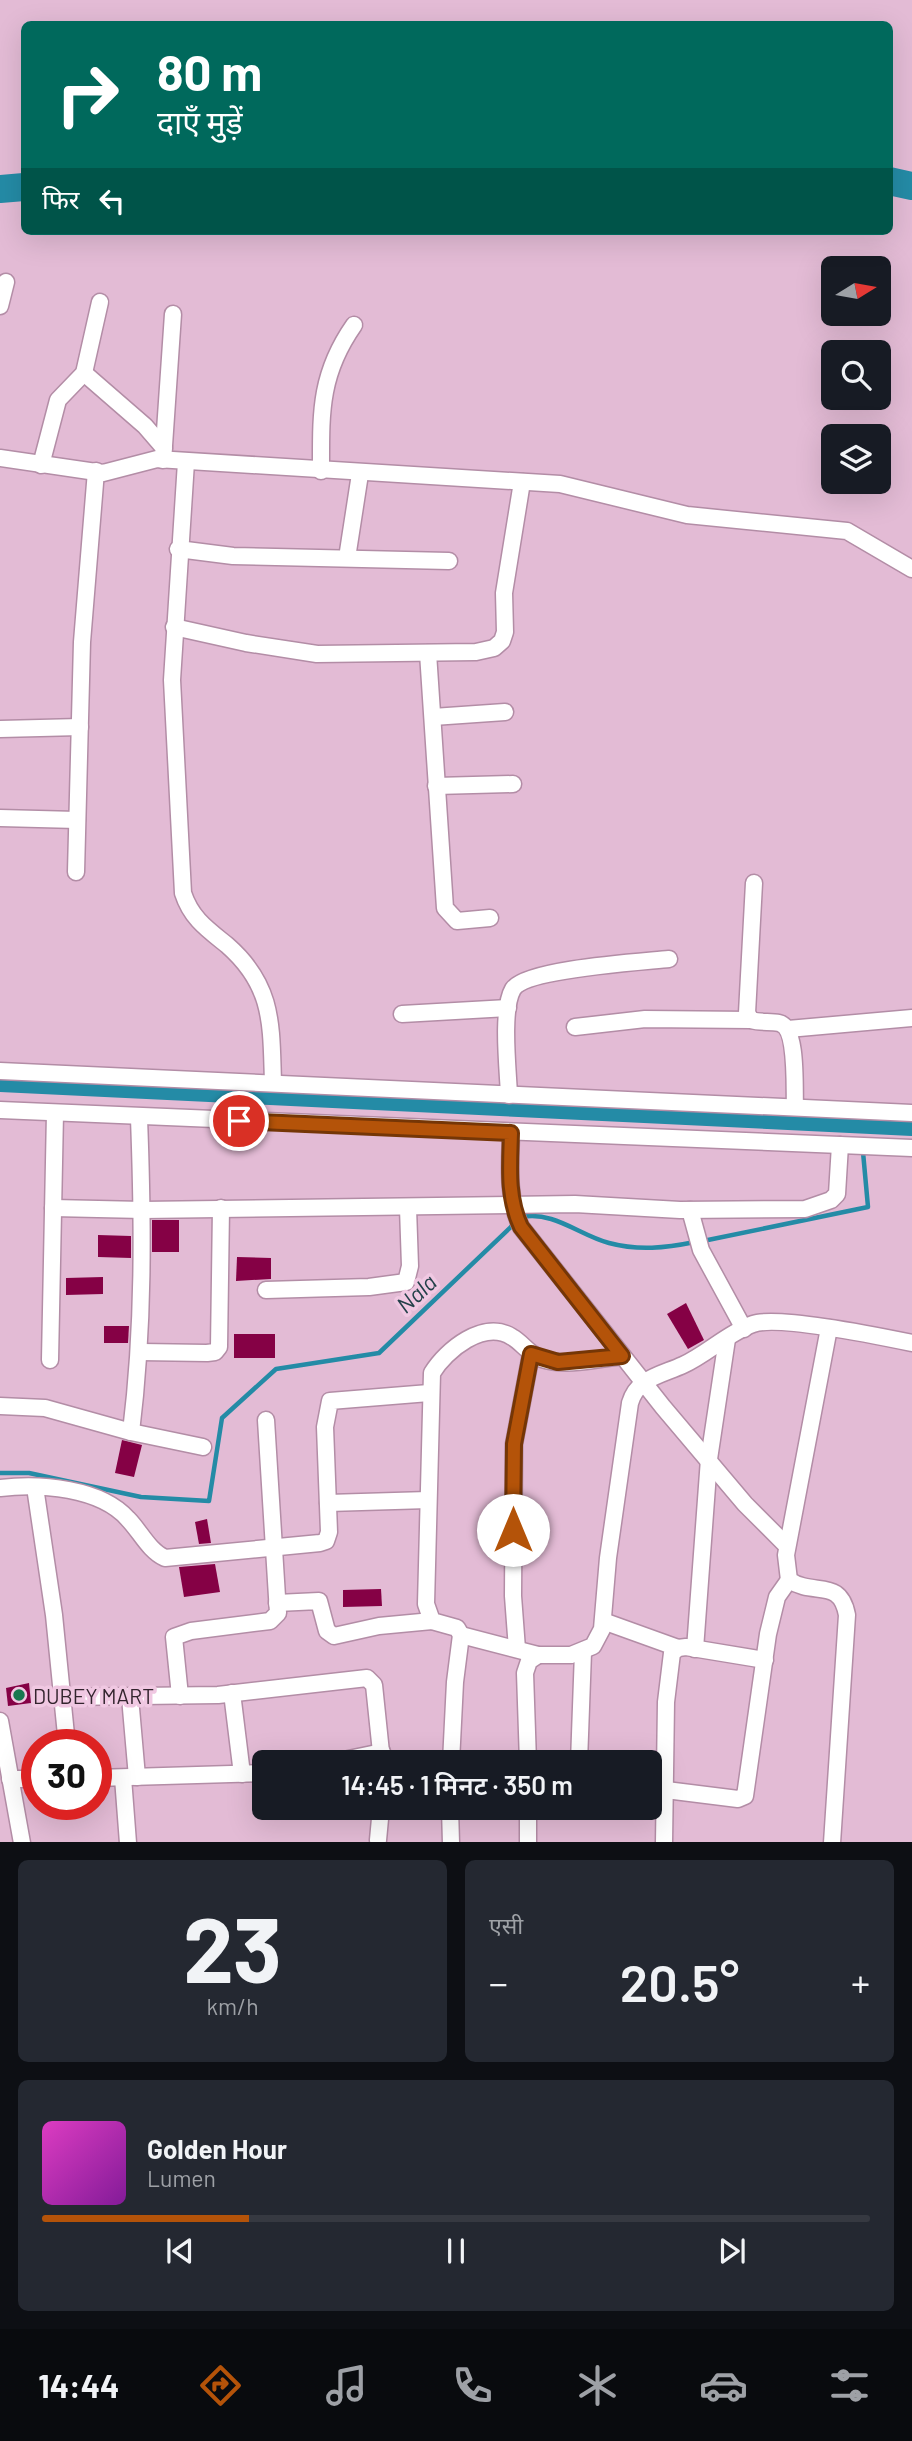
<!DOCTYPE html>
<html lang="hi">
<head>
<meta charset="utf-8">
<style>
	body { margin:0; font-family:Barlow,"Noto Sans Devanagari",sans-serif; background:#242831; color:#f1f3f6; height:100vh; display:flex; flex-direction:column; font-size:26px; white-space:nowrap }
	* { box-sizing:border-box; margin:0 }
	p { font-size:23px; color:#9ea1a6 }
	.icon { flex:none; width:38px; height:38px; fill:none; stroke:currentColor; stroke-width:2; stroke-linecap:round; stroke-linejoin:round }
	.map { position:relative; height:1842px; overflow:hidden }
	.details { display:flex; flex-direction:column; gap:18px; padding:18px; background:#0d0f14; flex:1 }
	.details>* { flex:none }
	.top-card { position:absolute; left:21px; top:21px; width:872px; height:214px; border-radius:10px; box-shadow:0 7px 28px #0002; background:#00695c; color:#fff; overflow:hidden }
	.needle { width:46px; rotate:79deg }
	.tools { position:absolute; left:821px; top:256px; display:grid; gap:14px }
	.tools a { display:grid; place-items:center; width:70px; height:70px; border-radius:10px; background:#171b24; box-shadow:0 7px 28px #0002; font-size:35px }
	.speed { position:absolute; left:21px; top:1729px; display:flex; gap:14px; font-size:35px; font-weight:700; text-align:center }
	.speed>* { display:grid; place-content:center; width:91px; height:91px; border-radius:50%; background:#171b24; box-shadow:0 7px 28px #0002; line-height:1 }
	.speed .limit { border:10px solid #d22; background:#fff; color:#111 }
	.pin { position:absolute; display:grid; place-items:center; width:60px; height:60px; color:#fff; margin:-30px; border:4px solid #fff; border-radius:50%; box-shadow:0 2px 7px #0007 }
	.me { position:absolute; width:77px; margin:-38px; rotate:0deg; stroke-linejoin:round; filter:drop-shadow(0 0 5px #0008) }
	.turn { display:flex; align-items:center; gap:24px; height:147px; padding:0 21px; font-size:32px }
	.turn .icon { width:91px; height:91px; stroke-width:2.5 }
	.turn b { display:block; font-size:49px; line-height:60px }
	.then { display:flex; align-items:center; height:66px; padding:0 21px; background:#0003; gap:14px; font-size:26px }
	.big { font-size:52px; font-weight:600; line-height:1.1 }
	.details .card { flex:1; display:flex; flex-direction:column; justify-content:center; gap:10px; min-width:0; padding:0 24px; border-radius:10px; background:#242831 }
	.details .dial { align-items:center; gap:0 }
	.dial b { font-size:91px; line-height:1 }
	.song { display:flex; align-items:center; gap:21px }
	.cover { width:84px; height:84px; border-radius:10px; background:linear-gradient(135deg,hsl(310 70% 55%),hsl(290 70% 35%)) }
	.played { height:7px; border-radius:4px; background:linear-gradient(90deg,#b45309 25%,#363941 25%) }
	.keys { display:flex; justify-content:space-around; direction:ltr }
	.heat { display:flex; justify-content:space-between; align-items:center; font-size:38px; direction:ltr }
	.details .tiles { flex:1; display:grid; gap:18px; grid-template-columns:1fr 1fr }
	.card:last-child { grid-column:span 2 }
	.trip { position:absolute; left:252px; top:1750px; width:410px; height:70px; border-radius:10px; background:#171b24; box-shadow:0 7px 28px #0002; font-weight:600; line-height:70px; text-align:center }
	.tabs { display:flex; height:112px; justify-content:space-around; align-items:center; background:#090b0e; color:#9ea1a6 }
	.tabs .icon { width:49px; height:49px }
	.tabs .selected { color:#b45309 }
	.tabs b { font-size:32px; color:#f1f3f6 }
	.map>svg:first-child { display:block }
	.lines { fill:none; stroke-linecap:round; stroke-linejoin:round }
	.stream { stroke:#248ba6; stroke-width:4.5 }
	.canal { stroke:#248ba6; stroke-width:16 }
	.river { stroke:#248ba6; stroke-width:28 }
	.building { fill:#850145 }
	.minor-casing { stroke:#b38da6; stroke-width:19 }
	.minor { stroke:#fff; stroke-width:16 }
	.route-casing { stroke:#753606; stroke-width:18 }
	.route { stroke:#b45309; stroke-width:12 }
	.poi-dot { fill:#18784f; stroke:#f0c8e2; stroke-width:2.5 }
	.labels { text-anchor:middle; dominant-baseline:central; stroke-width:7; stroke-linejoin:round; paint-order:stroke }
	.poi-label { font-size:21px; fill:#33242e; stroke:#f0c8e2; text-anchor:start }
	.water-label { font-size:23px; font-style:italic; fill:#234049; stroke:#f0c8e2 }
</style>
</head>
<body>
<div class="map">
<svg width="912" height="1843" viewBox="0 0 912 1843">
	<rect width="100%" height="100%" fill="#e3bbd5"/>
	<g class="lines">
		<g class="stream">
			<path d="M522 1217C554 1211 579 1235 609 1243 639 1251 665 1248 695 1242"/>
			<polyline points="703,1241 868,1207 863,1152"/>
			<polyline points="0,1473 29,1473 141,1497 209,1501 222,1418 276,1369 379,1353 515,1223"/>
		</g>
		<polyline class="canal" points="0,1084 912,1128"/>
		<g class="river">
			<polyline points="889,181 912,186"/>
			<polyline points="0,189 24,187"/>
		</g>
	</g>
	<g class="building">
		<rect x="152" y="1220" width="27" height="32"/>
		<polygon points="98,1235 131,1236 131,1258 98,1257"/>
		<polygon points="237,1257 271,1258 271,1279 236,1281"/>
		<polygon points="103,1277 103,1294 66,1295 66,1278"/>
		<polygon points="686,1303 704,1340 688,1349 667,1314"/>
		<polygon points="104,1326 129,1326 128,1343 104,1343"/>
		<rect x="234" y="1334" width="41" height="24"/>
		<polygon points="122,1440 142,1445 134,1477 115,1473"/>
		<polygon points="207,1519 211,1543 199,1544 195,1522"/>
		<polygon points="215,1564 220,1592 184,1597 179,1567"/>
		<polygon points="381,1589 382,1606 343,1607 343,1590"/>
		<polygon points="29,1683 31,1703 8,1706 6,1688"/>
	</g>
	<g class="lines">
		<defs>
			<g id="minor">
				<polyline points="0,306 6,282"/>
				<polyline points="84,373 145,426 164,448"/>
				<polyline points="0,458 103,473 157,459 560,484 687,515 847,531 912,569"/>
				<polyline points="163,460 173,314"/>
				<path d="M186 462 172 680 183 893C191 918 207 929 227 945 274 986 271 1025 273 1082"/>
				<polyline points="41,465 58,400 84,373 100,302"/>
				<path d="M321 471C321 414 319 375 354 325"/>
				<polyline points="178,549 233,556 449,561"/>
				<polyline points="347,558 360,474"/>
				<polyline points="174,627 246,643 317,654 476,652 494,648 502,641 505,632 504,593 522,482"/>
				<polyline points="428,653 445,908 457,921 490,918"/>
				<polyline points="433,717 505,712"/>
				<polyline points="0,729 80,727"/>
				<polyline points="436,786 513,784"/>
				<polyline points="0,818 77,820"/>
				<polyline points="76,872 82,642 96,471"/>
				<path d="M754 883 747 1013 751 1020C761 1023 770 1021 779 1023 798 1027 794 1089 795 1107"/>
				<polyline points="402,1014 508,1008"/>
				<polyline points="575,1027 645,1019 751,1020"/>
				<polyline points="788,1029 912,1018"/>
				<polyline points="0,1071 912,1113"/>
				<path d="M509 1095C508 1070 501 1009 513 989 526 969 641 962 669 959"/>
				<polyline points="0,1110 912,1148"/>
				<path d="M511 1133C510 1166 507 1197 521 1227L663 1407 745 1504 787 1546"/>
				<polyline points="53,1208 143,1210 575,1204 680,1210 805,1209 831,1200 837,1194 840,1145"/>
				<polyline points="690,1210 701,1250 744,1329"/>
				<polyline points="266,1290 369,1287 406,1282 410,1266 408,1208"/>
				<path d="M829 1328 786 1555 789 1580C814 1597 840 1577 847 1615L832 1843"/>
				<polyline points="141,1352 207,1353 215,1352 219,1347 221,1208"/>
				<polyline points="50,1360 55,1113"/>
				<polyline points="0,1406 45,1408 131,1432 203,1447"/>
				<path d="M131 1432C144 1327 143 1224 139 1118"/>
				<polyline points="35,1487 54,1615 67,1745"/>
				<path d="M0 1488C40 1483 101 1488 128 1519 140 1531 149 1551 165 1558L320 1543 326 1541 329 1532 325 1427 330 1401 429 1393"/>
				<polyline points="328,1503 428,1500"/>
				<polyline points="277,1603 319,1601 327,1631 334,1636 379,1626 432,1621"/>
				<polyline points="603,1621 678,1648"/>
				<path d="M461 1635 538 1655H571L593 1646 602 1629 608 1558 630 1403C637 1378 661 1375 683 1365 707 1354 728 1333 753 1324 777 1315 883 1337 912 1343"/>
				<polyline points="517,1649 513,1596 514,1444 531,1354"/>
				<polyline points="695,1649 709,1459 727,1339"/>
				<polyline points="232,1693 242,1774"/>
				<polyline points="180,1696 174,1637 191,1631 270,1621 278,1613 266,1420"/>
				<polyline points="63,1697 218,1695 367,1678 374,1685 382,1762"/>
				<polyline points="130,1697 137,1777"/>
				<polyline points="0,1721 22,1843"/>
				<polyline points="334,1762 382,1752"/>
				<path d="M451 1762 455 1682 461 1635 457 1628 432 1621 426 1604 432 1373C446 1350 484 1319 512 1337 523 1343 528 1354 542 1359 566 1367 597 1359 622 1356"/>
				<polyline points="528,1762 525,1673 529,1661 538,1655"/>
				<polyline points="579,1762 583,1652"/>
				<polyline points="96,1778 264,1773"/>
				<polyline points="123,1778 128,1843"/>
				<polyline points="10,1779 37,1779"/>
				<polyline points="649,1791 666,1790 738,1799 745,1796 768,1634 777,1597 789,1580"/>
				<polyline points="450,1808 451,1843"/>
				<polyline points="378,1840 381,1808"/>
				<polyline points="528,1843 528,1808"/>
				<polyline points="664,1843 666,1702 672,1653 678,1648 686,1647 765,1660"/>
			</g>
		</defs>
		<use href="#minor" class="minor-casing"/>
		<use href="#minor" class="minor"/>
	</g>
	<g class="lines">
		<defs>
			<path id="route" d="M239 1121 511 1133C510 1166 507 1197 521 1227L622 1356 558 1362 531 1354 514 1444 513 1530"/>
		</defs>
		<use href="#route" class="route-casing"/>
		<use href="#route" class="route"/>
	</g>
	<circle class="poi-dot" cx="19" cy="1695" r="7"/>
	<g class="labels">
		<g class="poi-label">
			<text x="33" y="1695">DUBEY MART</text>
		</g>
		<g class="water-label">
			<text transform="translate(416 1293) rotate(-43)">Nala</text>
		</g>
	</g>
</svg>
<div class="tools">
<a><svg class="needle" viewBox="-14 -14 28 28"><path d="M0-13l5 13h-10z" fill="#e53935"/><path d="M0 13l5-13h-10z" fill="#9ea1a6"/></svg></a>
<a><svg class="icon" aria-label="search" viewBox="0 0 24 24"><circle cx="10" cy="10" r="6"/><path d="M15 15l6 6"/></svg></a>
<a><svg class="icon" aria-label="layers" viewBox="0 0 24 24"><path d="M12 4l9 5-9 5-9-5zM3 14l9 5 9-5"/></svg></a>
</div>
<div class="speed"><div class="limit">30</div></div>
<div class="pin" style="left:239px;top:1121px;background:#d93025"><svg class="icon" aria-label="arrive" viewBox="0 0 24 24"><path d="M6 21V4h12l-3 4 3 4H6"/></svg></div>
<svg class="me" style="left:513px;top:1530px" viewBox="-20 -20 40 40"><circle r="19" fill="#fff"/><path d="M0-13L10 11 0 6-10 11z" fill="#b45309"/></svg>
<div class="trip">14:45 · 1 मिनट · 350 m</div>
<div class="top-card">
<div class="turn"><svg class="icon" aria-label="right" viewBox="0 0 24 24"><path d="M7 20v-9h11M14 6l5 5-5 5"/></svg><div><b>80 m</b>दाएँ मुड़ें</div></div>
<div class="then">फिर<svg class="icon" aria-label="left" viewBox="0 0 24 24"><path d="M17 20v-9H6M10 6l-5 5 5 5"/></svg></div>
</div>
</div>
<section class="details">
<div class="tiles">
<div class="card dial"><b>23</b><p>km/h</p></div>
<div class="card"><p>एसी</p>
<div class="heat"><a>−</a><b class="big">20.5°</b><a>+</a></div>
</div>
<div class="card">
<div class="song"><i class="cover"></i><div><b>Golden Hour</b><p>Lumen</p></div></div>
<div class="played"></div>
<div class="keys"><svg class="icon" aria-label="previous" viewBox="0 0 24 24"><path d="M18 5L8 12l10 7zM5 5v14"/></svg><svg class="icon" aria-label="pause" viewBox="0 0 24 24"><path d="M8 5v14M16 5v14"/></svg><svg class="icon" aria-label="next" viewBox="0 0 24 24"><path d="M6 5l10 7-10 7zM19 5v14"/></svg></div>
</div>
</div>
</section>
<nav class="tabs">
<b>14:44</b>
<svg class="icon selected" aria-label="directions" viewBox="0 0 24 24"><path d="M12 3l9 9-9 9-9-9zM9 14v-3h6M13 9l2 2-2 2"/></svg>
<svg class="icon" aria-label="music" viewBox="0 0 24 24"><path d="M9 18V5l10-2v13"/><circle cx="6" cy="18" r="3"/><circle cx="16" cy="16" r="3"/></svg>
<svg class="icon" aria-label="phone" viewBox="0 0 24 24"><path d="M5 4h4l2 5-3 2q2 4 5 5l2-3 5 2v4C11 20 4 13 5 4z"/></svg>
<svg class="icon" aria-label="climate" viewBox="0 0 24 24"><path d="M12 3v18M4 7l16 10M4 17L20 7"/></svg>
<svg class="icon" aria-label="car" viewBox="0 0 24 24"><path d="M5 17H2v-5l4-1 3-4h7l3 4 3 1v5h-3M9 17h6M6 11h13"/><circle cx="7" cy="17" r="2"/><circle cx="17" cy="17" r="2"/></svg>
<svg class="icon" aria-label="filters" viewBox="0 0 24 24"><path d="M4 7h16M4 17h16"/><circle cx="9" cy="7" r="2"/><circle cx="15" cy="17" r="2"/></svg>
</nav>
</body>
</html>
